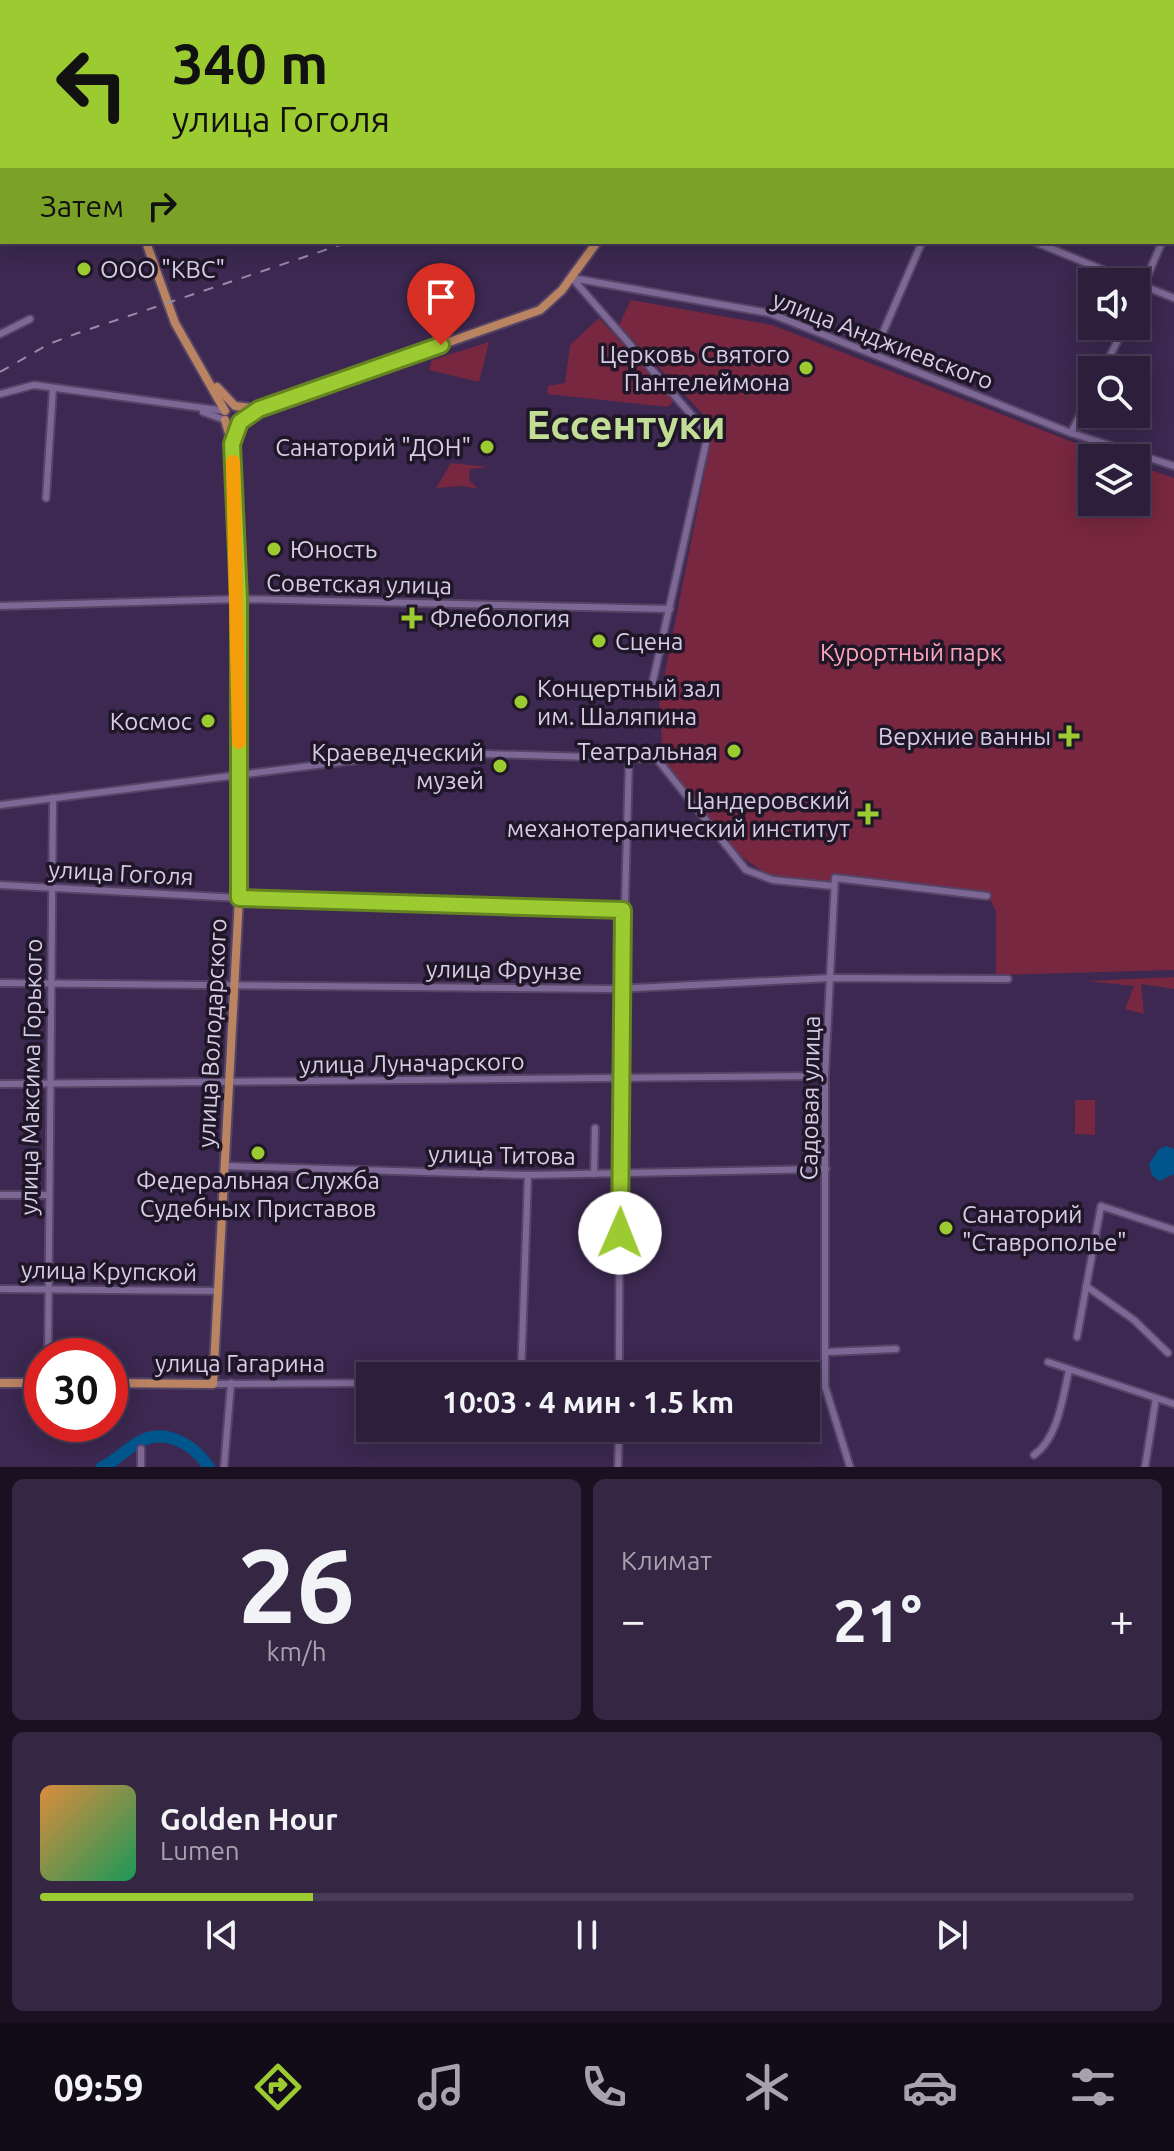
<!DOCTYPE html>
<html lang="ru">
<head>
<meta charset="utf-8">
<style>
	body { margin:0; font-family:Ubuntu,sans-serif; background:#352743; color:#f1f3f6; height:100vh; display:flex; flex-direction:column; font-size:30px; white-space:nowrap }
	* { box-sizing:border-box; margin:0 }
	p { font-size:26px; color:#a7a2af }
	.icon { flex:none; width:44px; height:44px; fill:none; stroke:currentColor; stroke-width:2; stroke-linecap:round; stroke-linejoin:round }
	.map { position:relative; height:1467px; overflow:hidden }
	.panel { display:flex; flex-direction:column; gap:12px; padding:12px; background:#191021; flex:1 }
	.panel>* { flex:none }
	.top-card { position:absolute; left:0px; top:0px; width:1174px; height:244px; box-shadow:0 4px 20px #0003,0 0 0 2px #483c56; background:#9cca31; color:#111; overflow:hidden }
	.controls { position:absolute; left:1078px; top:268px; display:grid; gap:16px }
	.controls a { display:grid; place-items:center; width:72px; height:72px; border-radius:0px; background:#2d1e3c; box-shadow:0 4px 20px #0003,0 0 0 2px #483c56; font-size:40px }
	.speed { position:absolute; left:24px; top:1338px; display:flex; gap:16px; font-size:40px; font-weight:700; text-align:center }
	.speed>* { display:grid; place-content:center; width:104px; height:104px; border-radius:50%; background:#2d1e3c; box-shadow:0 4px 20px #0003,0 0 0 2px #483c56; line-height:1 }
	.speed .limit { border:12px solid #d22; background:#fff; color:#111 }
	.pin { position:absolute; display:grid; place-items:center; width:68px; height:68px; color:#fff; margin:-82px -34px; border-radius:50% 50% 50% 0; rotate:-45deg; box-shadow:0 0 8px #0007 }
	.pin .icon { rotate:45deg }
	.me { position:absolute; width:88px; margin:-44px; rotate:1deg; stroke-linejoin:round; filter:drop-shadow(0 0 6px #0008) }
	.turn { display:flex; align-items:center; gap:28px; height:168px; padding:0 40px; font-size:36px }
	.turn .icon { width:104px; height:104px; stroke-width:2.5 }
	.turn b { display:block; font-size:56px; line-height:68px }
	.then { display:flex; align-items:center; height:76px; padding:0 40px; background:#0003; gap:16px; font-size:30px }
	.big { font-size:60px; font-weight:700; line-height:1.1 }
	.panel .tile { flex:1; display:flex; flex-direction:column; justify-content:center; gap:12px; min-width:0; padding:0 28px; border-radius:12px; background:#352743 }
	.panel .dial { align-items:center; gap:0 }
	.dial b { font-size:104px; line-height:1 }
	.song { display:flex; align-items:center; gap:24px }
	.cover { width:96px; height:96px; border-radius:12px; background:linear-gradient(135deg,hsl(30 70% 55%),hsl(150 70% 35%)) }
	.played { height:8px; border-radius:4px; background:linear-gradient(90deg,#9cca31 25%,#483c56 25%) }
	.keys { display:flex; justify-content:space-around; direction:ltr }
	.heat { display:flex; justify-content:space-between; align-items:center; font-size:44px; direction:ltr }
	.panel .tiles { flex:1; display:grid; gap:12px; grid-template-columns:1fr 1fr }
	.tile:last-child { grid-column:span 2 }
	.trip { position:absolute; left:356px; top:1362px; width:464px; height:80px; border-radius:0px; background:#2d1e3c; box-shadow:0 4px 20px #0003,0 0 0 2px #483c56; font-weight:700; line-height:80px; text-align:center }
	.dock { display:flex; height:128px; justify-content:space-around; align-items:center; background:#120c18; color:#a7a2af }
	.dock .icon { width:56px; height:56px }
	.dock .current { color:#9cca31 }
	.dock b { font-size:36px; color:#f1f3f6 }
	.map>svg:first-child { display:block }
	.green { fill:#77273f }
	.water { fill:#00568c }
	.lines { fill:none; stroke-linecap:round; stroke-linejoin:round }
	.river { stroke:#00568c; stroke-width:12 }
	.minor-casing { stroke:#546; stroke-width:10 }
	.major-casing { stroke:#546; stroke-width:12 }
	.minor { stroke:#7d6895; stroke-width:6 }
	.major { stroke:#ba8361; stroke-width:8 }
	.rail { stroke:#988aa9; stroke-width:2; stroke-dasharray:10 10; stroke-linecap:butt }
	.route-casing { stroke:#658320; stroke-width:20 }
	.route { stroke:#9cca31; stroke-width:14 }
	.slow { stroke:#f59e0b; stroke-width:14 }
	.poi-dot { fill:#9cca31; stroke:#1f1628; stroke-width:3 }
	.labels { text-anchor:middle; dominant-baseline:central; stroke-width:7; stroke-linejoin:round; paint-order:stroke }
	.poi-label { font-size:24px; fill:#d7cce5; stroke:#1f1628; text-anchor:end }
	.street-label { font-size:24px; fill:#d7cce5; stroke:#1f1628 }
	.park-label { font-size:24px; fill:#fba6b8; stroke:#1f1628 }
	.town-label { font-size:40px; font-weight:bold; fill:#c2de96; stroke:#1f1628 }
</style>
</head>
<body>
<div class="map">
<svg width="1174" height="1467" viewBox="0 0 1174 1467">
	<rect width="100%" height="100%" fill="#3c2850"/>
	<g class="green">
		<path d="M631 300 772 325 1114 458H1092V502H1136V465L1174 478V970L996 975V912L990 899 775 877C723 855 689 795 654 752L662 741 659 703 714 426 619 325Z"/>
		<polygon points="599,318 674,401 668,407 547,394 548,386 565,383 570,345"/>
		<polygon points="489,342 479,382 429,370 432,360"/>
		<polygon points="451,463 489,467 470,469 469,480 478,489 463,486 436,488"/>
		<polygon points="1174,977 1174,989 1141,984 1144,1014 1125,1009 1134,986 1086,981"/>
		<polygon points="1075,1100 1095,1100 1095,1135 1075,1134"/>
	</g>
	<polygon class="water" points="1166,1146 1174,1149 1174,1174 1159,1181 1152,1175 1149,1164 1159,1149"/>
	<g class="lines">
		<path class="river" d="M102 1467C116 1461 126 1449 139 1442 166 1427 194 1445 209 1467"/>
		<defs>
			<g id="minor">
				<polyline points="292,0 293,2"/>
				<polyline points="474,0 475,2"/>
				<polyline points="669,0 670,2"/>
				<polyline points="976,0 976,2"/>
				<polyline points="819,2 825,0"/>
				<polyline points="0,123 2,122"/>
				<polyline points="1172,133 1174,134"/>
				<polyline points="1172,216 1174,211"/>
				<polyline points="1035,242 1133,282"/>
				<polyline points="572,278 769,313 1071,433 1174,466"/>
				<polyline points="572,278 708,434 652,685"/>
				<polyline points="1136,283 1174,298"/>
				<polyline points="1136,303 1162,242"/>
				<polyline points="0,334 30,319"/>
				<polyline points="874,353 922,242"/>
				<polyline points="1103,370 1125,326"/>
				<polyline points="0,394 34,385 225,411"/>
				<polyline points="203,412 225,420"/>
				<polyline points="1071,433 1092,391"/>
				<polyline points="46,498 53,388"/>
				<polyline points="0,606 239,599 670,609"/>
				<polyline points="0,805 421,752 657,759 746,870 773,880 833,886"/>
				<polyline points="0,885 239,898 623,910"/>
				<polyline points="0,983 615,989 830,978 1008,979"/>
				<polyline points="0,1084 825,1076"/>
				<polyline points="226,1166 528,1175 826,1169"/>
				<polyline points="594,1174 595,1128"/>
				<polyline points="0,1195 48,1195"/>
				<polyline points="1086,1286 1134,1320 1168,1353"/>
				<polyline points="0,1289 218,1291"/>
				<polyline points="1077,1337 1101,1206 1174,1230"/>
				<polyline points="827,1352 896,1349"/>
				<polyline points="48,1356 53,798"/>
				<polyline points="1048,1362 1174,1404"/>
				<polyline points="521,1376 528,1175"/>
				<polyline points="619,1376 620,1079 629,759"/>
				<polyline points="213,1384 370,1383"/>
				<polyline points="806,1386 825,1386"/>
				<path d="M1034 1455C1058 1438 1063 1397 1069 1370"/>
				<polyline points="141,1467 141,1449"/>
				<polyline points="224,1467 231,1383"/>
				<polyline points="618,1467 619,1428"/>
				<polyline points="850,1467 825,1386 825,1076 835,878 987,896"/>
				<polyline points="1145,1467 1156,1398"/>
			</g>
			<g id="major">
				<polyline points="23,0 23,2"/>
				<polyline points="98,0 98,2"/>
				<polyline points="1172,43 1174,43"/>
				<polyline points="146,242 175,323 225,411"/>
				<polyline points="217,387 235,406 259,409"/>
				<polyline points="233,442 240,422 259,409 540,310 562,290 597,242"/>
				<polyline points="0,1383 42,1383"/>
				<polyline points="110,1383 213,1384 239,898 239,599 232,444 225,420"/>
			</g>
		</defs>
		<use href="#minor" class="minor-casing"/>
		<use href="#major" class="major-casing"/>
		<use href="#minor" class="minor"/>
		<use href="#major" class="major"/>
		<g class="rail">
			<polyline points="1062,2 1071,0"/>
			<polyline points="1086,2 1095,0"/>
			<polyline points="1172,12 1174,12"/>
			<polyline points="0,372 49,344 78,333 349,242"/>
		</g>
	</g>
	<g class="lines">
		<defs>
			<polyline id="route" points="441,345 259,409 240,422 232,444 239,599 239,898 623,910 620,1233"/>
		</defs>
		<use href="#route" class="route-casing"/>
		<use href="#route" class="route"/>
		<polyline class="slow" points="233,462 239,742"/>
	</g>
	<g class="poi-dot">
		<circle cx="84" cy="269" r="8"/>
		<circle cx="806" cy="368" r="8"/>
		<circle cx="487" cy="447" r="8"/>
		<circle cx="274" cy="549" r="8"/>
		<path d="M408 606h8v8h8v8h-8v8h-8v-8h-8v-8h8z"/>
		<circle cx="599" cy="641" r="8"/>
		<circle cx="521" cy="702" r="8"/>
		<circle cx="208" cy="721" r="8"/>
		<path d="M1065 724h8v8h8v8h-8v8h-8v-8h-8v-8h8z"/>
		<circle cx="734" cy="751" r="8"/>
		<circle cx="500" cy="766" r="8"/>
		<path d="M864 802h8v8h8v8h-8v8h-8v-8h-8v-8h8z"/>
		<circle cx="258" cy="1153" r="8"/>
		<circle cx="946" cy="1228" r="8"/>
	</g>
	<g class="labels">
		<g class="poi-label">
			<text x="100" y="269" text-anchor="start">ООО "КВС"</text>
			<text x="790" y="354">Церковь Святого<tspan x="790" dy="28">Пантелеймона</tspan></text>
			<text x="471" y="447">Санаторий "ДОН"</text>
			<text x="290" y="549" text-anchor="start">Юность</text>
			<text x="430" y="618" text-anchor="start">Флебология</text>
			<text x="615" y="641" text-anchor="start">Сцена</text>
			<text x="537" y="688" text-anchor="start">Концертный зал<tspan x="537" dy="28">им. Шаляпина</tspan></text>
			<text x="192" y="721">Космос</text>
			<text x="1051" y="736">Верхние ванны</text>
			<text x="718" y="751">Театральная</text>
			<text x="484" y="752">Краеведческий<tspan x="484" dy="28">музей</tspan></text>
			<text x="850" y="800">Цандеровский<tspan x="850" dy="28">механотерапический институт</tspan></text>
			<text x="258" y="1180" text-anchor="middle">Федеральная Служба<tspan x="258" dy="28">Судебных Приставов</tspan></text>
			<text x="962" y="1214" text-anchor="start">Санаторий<tspan x="962" dy="28">"Ставрополье"</tspan></text>
		</g>
		<g class="street-label">
			<text transform="translate(883 340) rotate(21)">улица Анджиевского</text>
			<text transform="translate(359 584) rotate(1)">Советская улица</text>
			<text transform="translate(121 873) rotate(3)">улица Гоголя</text>
			<text transform="translate(504 970) rotate(1)">улица Фрунзе</text>
			<text transform="translate(212 1033) rotate(-87)">улица Володарского</text>
			<text transform="translate(412 1063) rotate(-1)">улица Луначарского</text>
			<text transform="translate(31 1077) rotate(-89)">улица Максима Горького</text>
			<text transform="translate(810 1098) rotate(-89)">Садовая улица</text>
			<text transform="translate(502 1155) rotate(1)">улица Титова</text>
			<text transform="translate(109 1271) rotate(1)">улица Крупской</text>
			<text x="240" y="1363">улица Гагарина</text>
		</g>
		<g class="park-label">
			<text x="911" y="652">Курортный парк</text>
		</g>
		<g class="town-label">
			<text x="626" y="424">Ессентуки</text>
		</g>
	</g>
</svg>
<div class="controls">
<a><svg class="icon" aria-label="sound" viewBox="0 0 24 24"><path d="M4 9h4l5-4v14l-5-4H4zM17 9q2 3 0 6"/></svg></a>
<a><svg class="icon" aria-label="search" viewBox="0 0 24 24"><circle cx="10" cy="10" r="6"/><path d="M15 15l6 6"/></svg></a>
<a><svg class="icon" aria-label="layers" viewBox="0 0 24 24"><path d="M12 4l9 5-9 5-9-5zM3 14l9 5 9-5"/></svg></a>
</div>
<div class="speed"><div class="limit">30</div></div>
<div class="pin" style="left:441px;top:345px;background:#d93025"><svg class="icon" aria-label="arrive" viewBox="0 0 24 24"><path d="M6 21V4h12l-3 4 3 4H6"/></svg></div>
<svg class="me" style="left:620px;top:1233px" viewBox="-20 -20 40 40"><circle r="19" fill="#fff"/><path d="M0-13L10 11 0 6-10 11z" fill="#9cca31"/></svg>
<div class="trip">10:03 · 4 мин · 1.5 km</div>
<div class="top-card">
<div class="turn"><svg class="icon" aria-label="left" viewBox="0 0 24 24"><path d="M17 20v-9H6M10 6l-5 5 5 5"/></svg><div><b>340 m</b>улица Гоголя</div></div>
<div class="then">Затем<svg class="icon" aria-label="right" viewBox="0 0 24 24"><path d="M7 20v-9h11M14 6l5 5-5 5"/></svg></div>
</div>
</div>
<section class="panel">
<div class="tiles">
<div class="tile dial"><b>26</b><p>km/h</p></div>
<div class="tile"><p>Климат</p>
<div class="heat"><a>−</a><b class="big">21°</b><a>+</a></div>
</div>
<div class="tile">
<div class="song"><i class="cover"></i><div><b>Golden Hour</b><p>Lumen</p></div></div>
<div class="played"></div>
<div class="keys"><svg class="icon" aria-label="previous" viewBox="0 0 24 24"><path d="M18 5L8 12l10 7zM5 5v14"/></svg><svg class="icon" aria-label="pause" viewBox="0 0 24 24"><path d="M8 5v14M16 5v14"/></svg><svg class="icon" aria-label="next" viewBox="0 0 24 24"><path d="M6 5l10 7-10 7zM19 5v14"/></svg></div>
</div>
</div>
</section>
<nav class="dock">
<b>09:59</b>
<svg class="icon current" aria-label="directions" viewBox="0 0 24 24"><path d="M12 3l9 9-9 9-9-9zM9 14v-3h6M13 9l2 2-2 2"/></svg>
<svg class="icon" aria-label="music" viewBox="0 0 24 24"><path d="M9 18V5l10-2v13"/><circle cx="6" cy="18" r="3"/><circle cx="16" cy="16" r="3"/></svg>
<svg class="icon" aria-label="phone" viewBox="0 0 24 24"><path d="M5 4h4l2 5-3 2q2 4 5 5l2-3 5 2v4C11 20 4 13 5 4z"/></svg>
<svg class="icon" aria-label="climate" viewBox="0 0 24 24"><path d="M12 3v18M4 7l16 10M4 17L20 7"/></svg>
<svg class="icon" aria-label="car" viewBox="0 0 24 24"><path d="M5 17H2v-5l4-1 3-4h7l3 4 3 1v5h-3M9 17h6M6 11h13"/><circle cx="7" cy="17" r="2"/><circle cx="17" cy="17" r="2"/></svg>
<svg class="icon" aria-label="filters" viewBox="0 0 24 24"><path d="M4 7h16M4 17h16"/><circle cx="9" cy="7" r="2"/><circle cx="15" cy="17" r="2"/></svg>
</nav>
</body>
</html>
